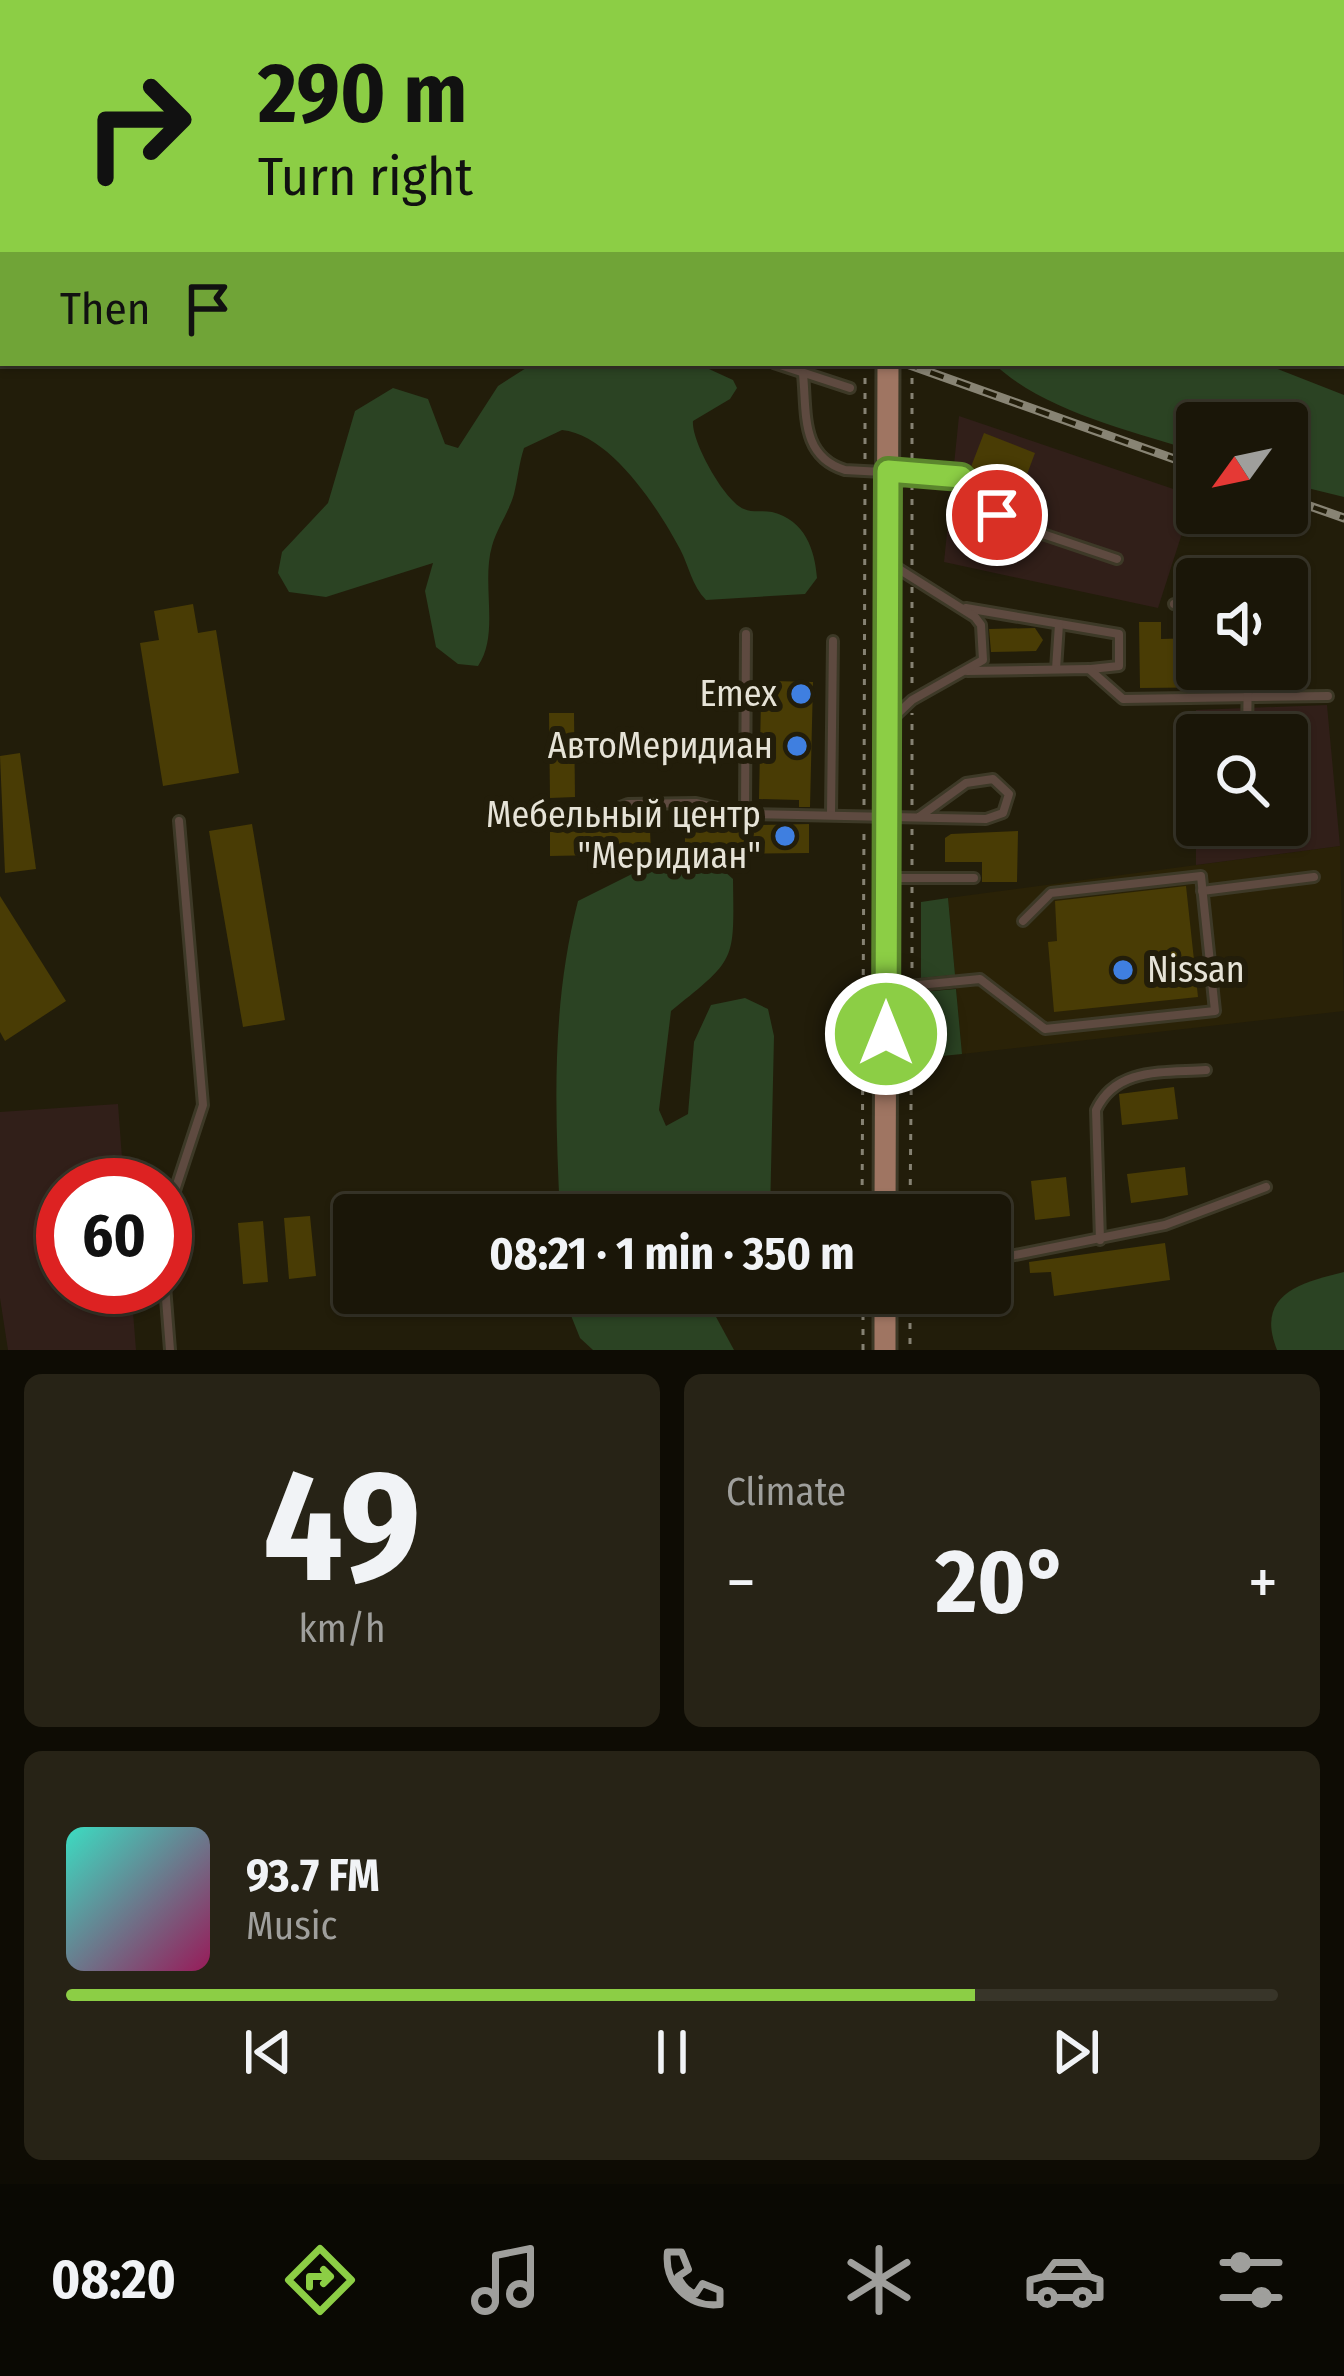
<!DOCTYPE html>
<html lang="en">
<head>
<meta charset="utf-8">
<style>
	body { margin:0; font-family:"Fira Sans Condensed",sans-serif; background:#272316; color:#f1f3f6; height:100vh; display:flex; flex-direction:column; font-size:45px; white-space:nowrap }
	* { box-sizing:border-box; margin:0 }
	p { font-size:39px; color:#9f9f9c }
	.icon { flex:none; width:66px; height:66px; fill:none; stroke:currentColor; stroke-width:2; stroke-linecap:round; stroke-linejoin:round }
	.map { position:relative; height:1350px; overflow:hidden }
	.drawer { display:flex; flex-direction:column; gap:24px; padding:24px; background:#0e0c04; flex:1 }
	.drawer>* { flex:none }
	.top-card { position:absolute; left:0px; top:0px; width:1344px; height:366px; box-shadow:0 3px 9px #0004,0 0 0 3px #383529; background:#8cce45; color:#111; overflow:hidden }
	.needle { width:78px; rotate:237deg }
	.tools { position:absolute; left:1176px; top:402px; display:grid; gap:24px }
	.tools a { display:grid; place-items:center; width:132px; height:132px; border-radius:12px; background:#1a1608; box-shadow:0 3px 9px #0004,0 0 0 3px #383529; font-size:60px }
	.speed { position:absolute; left:36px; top:1158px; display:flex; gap:24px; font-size:60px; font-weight:700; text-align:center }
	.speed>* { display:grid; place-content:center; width:156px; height:156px; border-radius:50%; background:#1a1608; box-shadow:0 3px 9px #0004,0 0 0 3px #383529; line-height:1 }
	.speed .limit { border:18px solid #d22; background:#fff; color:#111 }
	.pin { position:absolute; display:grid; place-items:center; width:102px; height:102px; color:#fff; margin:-51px; border:6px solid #fff; border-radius:50%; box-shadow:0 3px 12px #0007 }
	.me { position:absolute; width:132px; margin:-66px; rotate:0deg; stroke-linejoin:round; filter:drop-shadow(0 0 9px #0008) }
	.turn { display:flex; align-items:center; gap:42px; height:252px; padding:0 60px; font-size:54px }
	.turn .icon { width:156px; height:156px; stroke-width:2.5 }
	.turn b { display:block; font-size:84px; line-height:102px }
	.then { display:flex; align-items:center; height:114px; padding:0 60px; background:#0003; gap:24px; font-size:45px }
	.big { font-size:90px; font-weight:700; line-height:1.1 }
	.drawer .card { flex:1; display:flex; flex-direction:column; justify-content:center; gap:18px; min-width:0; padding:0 42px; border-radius:18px; background:#272316 }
	.drawer .dial { align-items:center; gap:0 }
	.dial b { font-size:156px; line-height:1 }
	.song { display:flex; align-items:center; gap:36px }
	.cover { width:144px; height:144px; border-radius:18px; background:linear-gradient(135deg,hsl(170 70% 55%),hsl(330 70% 35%)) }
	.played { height:12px; border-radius:6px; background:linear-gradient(90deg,#8cce45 75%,#383529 75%) }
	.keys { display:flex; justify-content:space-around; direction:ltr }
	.heat { display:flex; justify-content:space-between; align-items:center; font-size:66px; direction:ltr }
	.drawer .tiles { flex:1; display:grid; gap:24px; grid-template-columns:1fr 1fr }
	.card:last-child { grid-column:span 2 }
	.trip { position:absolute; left:333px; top:1194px; width:678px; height:120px; border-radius:12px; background:#1a1608; box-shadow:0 3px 9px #0004,0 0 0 3px #383529; font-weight:700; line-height:120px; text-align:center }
	.tab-bar { display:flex; height:192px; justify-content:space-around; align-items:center; background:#0a0903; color:#9f9f9c }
	.tab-bar .icon { width:84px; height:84px }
	.tab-bar .on { color:#8cce45 }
	.tab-bar b { font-size:54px; color:#f1f3f6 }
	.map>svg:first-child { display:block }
	.built { fill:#2a2207 }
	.industrial { fill:#311f19; fill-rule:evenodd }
	.green { fill:#2b4323 }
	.building { fill:#493c05 }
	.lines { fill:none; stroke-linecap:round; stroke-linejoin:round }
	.service-casing { stroke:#3d3927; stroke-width:14 }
	.primary-casing { stroke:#3d3927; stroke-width:27 }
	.path { stroke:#868273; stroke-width:3; stroke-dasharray:6 9; stroke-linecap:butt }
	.service { stroke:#5e4a40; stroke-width:8 }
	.primary { stroke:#9f7562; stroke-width:21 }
	.rail-casing { stroke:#888474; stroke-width:9 }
	.rail { stroke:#221d0a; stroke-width:4.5; stroke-dasharray:14; stroke-linecap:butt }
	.route-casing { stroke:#5b862d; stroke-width:30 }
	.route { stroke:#8cce45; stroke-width:21 }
	.shop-dot { fill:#3f7fe0; stroke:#221d0a; stroke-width:4.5 }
	.labels { text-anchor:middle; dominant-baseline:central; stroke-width:12; stroke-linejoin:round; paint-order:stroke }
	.poi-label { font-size:36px; fill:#e6e3d7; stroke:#221d0a; text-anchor:end }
</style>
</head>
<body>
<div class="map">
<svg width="1344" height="1350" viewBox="0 0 1344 1350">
	<rect width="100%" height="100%" fill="#221d0a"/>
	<polygon class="built" points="1340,846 1344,1011 962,1054 948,898"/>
	<g class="industrial">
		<polygon points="959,416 1194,496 1158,608 944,562"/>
		<path d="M1327 705 1340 846 1196 865V710ZM1197 735H1287V825H1197Z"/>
		<polygon points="118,1104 124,1185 63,1185 63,1287 131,1287 136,1350 8,1350 0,1298 0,1112"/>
	</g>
	<g class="green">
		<path d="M534 363 698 364 733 380 737 388 730 399 693 421C691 441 725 502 744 509 753 513 763 510 772 512 805 520 815 550 817 578L805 594 706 600C692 586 689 566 680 549 658 508 611 435 562 430L524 448C519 463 518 478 514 494 509 512 497 528 492 546 481 584 500 634 478 666L458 664 436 647 425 591 433 563 326 597 289 592 278 573 282 552 328 503 355 411 393 388 428 399 445 444 458 448 498 386Z"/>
		<path d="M993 363H1262L1344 395V497L1287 483V423H1197V452C1130 430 1045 412 993 363Z"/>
		<path d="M644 868 724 871 733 879C734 962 737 958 671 1011L659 1110 666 1126 688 1114 694 1042 711 1005 745 998 768 1009 774 1036 770 1215H560C555 1108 551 1006 578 901Z"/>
		<polygon points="948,898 955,975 921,978 921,902"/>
		<polygon points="956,989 962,1054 922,1058 922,992"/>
		<path d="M1344 1272V1350H1277C1255 1295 1299 1283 1344 1272Z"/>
		<polygon points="562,1293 703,1293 734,1350 593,1350 580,1338"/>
	</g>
	<g class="building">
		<polygon points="984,433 1035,453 1023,485 985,471 983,477 969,472"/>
		<polygon points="193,604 198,633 216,630 239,773 163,786 140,643 159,640 154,611"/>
		<polygon points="1139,622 1161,622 1161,639 1197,638 1197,669 1233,669 1233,687 1140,688"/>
		<polygon points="1035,628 1043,640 1036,651 991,652 989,629"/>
		<polygon points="773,681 813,682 810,807 799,807 799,800 759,799 761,699 773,700"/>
		<polygon points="549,713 574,713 575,797 550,798"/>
		<polygon points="20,753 36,869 5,873 0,756"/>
		<rect x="1287" y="753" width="16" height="60"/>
		<polygon points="701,821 718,821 718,826 809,824 809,853 698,854 698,864 685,864 685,827 701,827"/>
		<polygon points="252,824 285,1020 243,1027 209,831"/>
		<polygon points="650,830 651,854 550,856 550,832"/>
		<polygon points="1018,831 1017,882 982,882 982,862 945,862 945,838 951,834"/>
		<polygon points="1186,886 1198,997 1054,1012 1048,942 1057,941 1055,901"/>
		<polygon points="0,896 66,1001 5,1041 0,1032"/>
		<polygon points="1174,1087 1178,1119 1122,1125 1119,1094"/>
		<polygon points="1185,1167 1188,1195 1131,1203 1127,1174"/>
		<polygon points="1066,1177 1070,1216 1035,1220 1031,1181"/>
		<polygon points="310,1216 316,1276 289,1279 284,1218"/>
		<polygon points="263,1221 268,1282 243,1284 238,1223"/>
		<polygon points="1165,1243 1170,1280 1054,1296 1051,1272 1030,1273 1029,1262"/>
	</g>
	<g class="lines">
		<defs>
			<g id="service">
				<polyline points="1341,214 1344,214"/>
				<polyline points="1341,349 1344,349"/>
				<polyline points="774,363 850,388"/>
				<path d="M803 374C807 413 800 456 845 470L958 476 1004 521 1117 559"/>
				<polyline points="1174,604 1197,603"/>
				<polyline points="966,608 1119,634 1119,666 1091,669"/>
				<polyline points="1056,669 1059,624"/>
				<polyline points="967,671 1089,669 1123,699 1328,696"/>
				<polyline points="893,718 912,700 983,660 981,625 975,617 894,566"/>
				<polyline points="1247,735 1248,669"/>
				<polyline points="745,814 746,634"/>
				<polyline points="831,814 833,641"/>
				<polyline points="553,816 598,816 628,804 696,803 745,814 986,819 1003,813 1009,794 993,779 966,783 919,817"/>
				<polyline points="889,878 974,878"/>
				<polyline points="1202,891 1314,877"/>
				<polyline points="888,988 980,979 1045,1029 1215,1011 1201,876 1051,893 1023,921"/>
				<polyline points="165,1221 203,1105 179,821"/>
				<path d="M1100 1240 1096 1110C1116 1067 1163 1073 1206 1070"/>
				<polyline points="990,1260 1165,1225 1266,1187"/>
				<polyline points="165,1286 170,1350"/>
			</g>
			<g id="primary">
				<polyline points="888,3 888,0"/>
				<polyline points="885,1215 888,363"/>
				<polyline points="885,1293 885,1350"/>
			</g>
		</defs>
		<use href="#service" class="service-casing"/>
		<use href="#primary" class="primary-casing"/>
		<g class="path">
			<polyline points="866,0 866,3"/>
			<polyline points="912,0 912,3"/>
			<polyline points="865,363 865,463"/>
			<polyline points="912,363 912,463"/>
			<polyline points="912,565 912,485"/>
			<polyline points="912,587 912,685"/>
			<polyline points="864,805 865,479"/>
			<polyline points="912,805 912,713"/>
			<polyline points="912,865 912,827"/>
			<polyline points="912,887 912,973"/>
			<polyline points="862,1215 864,827"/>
			<polyline points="910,1215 912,995"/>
			<polyline points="910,1293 910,1350"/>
			<polyline points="863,1350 863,1293"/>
		</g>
		<use href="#service" class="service"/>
		<use href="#primary" class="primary"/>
		<defs>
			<g id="rail">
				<polyline points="141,0 144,3"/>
				<polyline points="904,363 1197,467"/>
				<polyline points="1287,498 1344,518"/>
			</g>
		</defs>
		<use href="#rail" class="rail-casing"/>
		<use href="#rail" class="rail"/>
	</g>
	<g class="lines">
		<defs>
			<polyline id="route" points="886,1034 888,471 961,477 997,515"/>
		</defs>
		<use href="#route" class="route-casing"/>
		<use href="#route" class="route"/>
	</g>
	<g class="shop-dot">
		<circle cx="801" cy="694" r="12"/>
		<circle cx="797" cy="746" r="12"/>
		<circle cx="785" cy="836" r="12"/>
		<circle cx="1123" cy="970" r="12"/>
	</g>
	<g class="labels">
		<g class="poi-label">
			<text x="777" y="694">Emex</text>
			<text x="773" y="746">АвтоМеридиан</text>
			<text x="761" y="815">Мебельный центр<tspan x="761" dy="41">"Меридиан"</tspan></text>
			<text x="1147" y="970" text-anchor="start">Nissan</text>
		</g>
	</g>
</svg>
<div class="tools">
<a><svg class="needle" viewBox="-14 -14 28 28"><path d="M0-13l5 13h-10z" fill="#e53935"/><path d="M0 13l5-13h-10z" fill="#9f9f9c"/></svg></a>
<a><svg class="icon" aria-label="sound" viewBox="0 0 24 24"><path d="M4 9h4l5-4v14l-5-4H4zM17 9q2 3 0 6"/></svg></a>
<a><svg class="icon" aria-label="search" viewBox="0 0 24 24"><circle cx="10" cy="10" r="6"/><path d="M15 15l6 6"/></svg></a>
</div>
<div class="speed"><div class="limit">60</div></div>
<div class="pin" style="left:997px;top:515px;background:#d93025"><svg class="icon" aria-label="arrive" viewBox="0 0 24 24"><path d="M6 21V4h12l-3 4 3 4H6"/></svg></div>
<svg class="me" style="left:886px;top:1034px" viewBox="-20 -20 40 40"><circle r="17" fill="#8cce45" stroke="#fff" stroke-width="3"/><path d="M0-11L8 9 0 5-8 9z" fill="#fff"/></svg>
<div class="trip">08:21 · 1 min · 350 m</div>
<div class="top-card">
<div class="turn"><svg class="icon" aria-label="right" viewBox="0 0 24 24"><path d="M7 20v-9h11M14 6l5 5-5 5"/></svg><div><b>290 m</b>Turn right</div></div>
<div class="then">Then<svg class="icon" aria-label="arrive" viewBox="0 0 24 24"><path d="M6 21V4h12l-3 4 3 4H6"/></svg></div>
</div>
</div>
<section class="drawer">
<div class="tiles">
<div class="card dial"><b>49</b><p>km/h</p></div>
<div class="card"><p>Climate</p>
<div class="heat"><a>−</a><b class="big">20°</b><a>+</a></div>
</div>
<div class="card">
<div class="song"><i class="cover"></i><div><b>93.7 FM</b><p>Music</p></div></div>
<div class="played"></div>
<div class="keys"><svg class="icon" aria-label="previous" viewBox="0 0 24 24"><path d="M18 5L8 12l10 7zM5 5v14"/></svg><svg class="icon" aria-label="pause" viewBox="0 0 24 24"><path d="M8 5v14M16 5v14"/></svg><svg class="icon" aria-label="next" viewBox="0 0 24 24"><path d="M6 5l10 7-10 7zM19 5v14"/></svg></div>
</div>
</div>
</section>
<nav class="tab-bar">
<b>08:20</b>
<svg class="icon on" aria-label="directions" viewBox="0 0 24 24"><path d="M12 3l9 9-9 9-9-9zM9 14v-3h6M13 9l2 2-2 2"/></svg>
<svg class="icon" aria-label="music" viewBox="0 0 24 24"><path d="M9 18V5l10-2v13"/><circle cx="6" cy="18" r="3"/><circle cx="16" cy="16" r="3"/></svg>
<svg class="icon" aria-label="phone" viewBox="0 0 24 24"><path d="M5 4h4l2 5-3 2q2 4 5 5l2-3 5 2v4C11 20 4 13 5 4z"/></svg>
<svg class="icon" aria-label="climate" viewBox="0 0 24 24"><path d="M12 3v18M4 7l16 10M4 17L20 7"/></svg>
<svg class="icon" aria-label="car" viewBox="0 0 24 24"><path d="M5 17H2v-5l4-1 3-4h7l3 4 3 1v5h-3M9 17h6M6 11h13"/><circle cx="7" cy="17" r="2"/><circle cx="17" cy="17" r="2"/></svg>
<svg class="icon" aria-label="filters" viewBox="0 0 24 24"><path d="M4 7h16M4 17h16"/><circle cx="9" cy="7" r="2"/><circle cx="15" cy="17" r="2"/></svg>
</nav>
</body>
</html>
